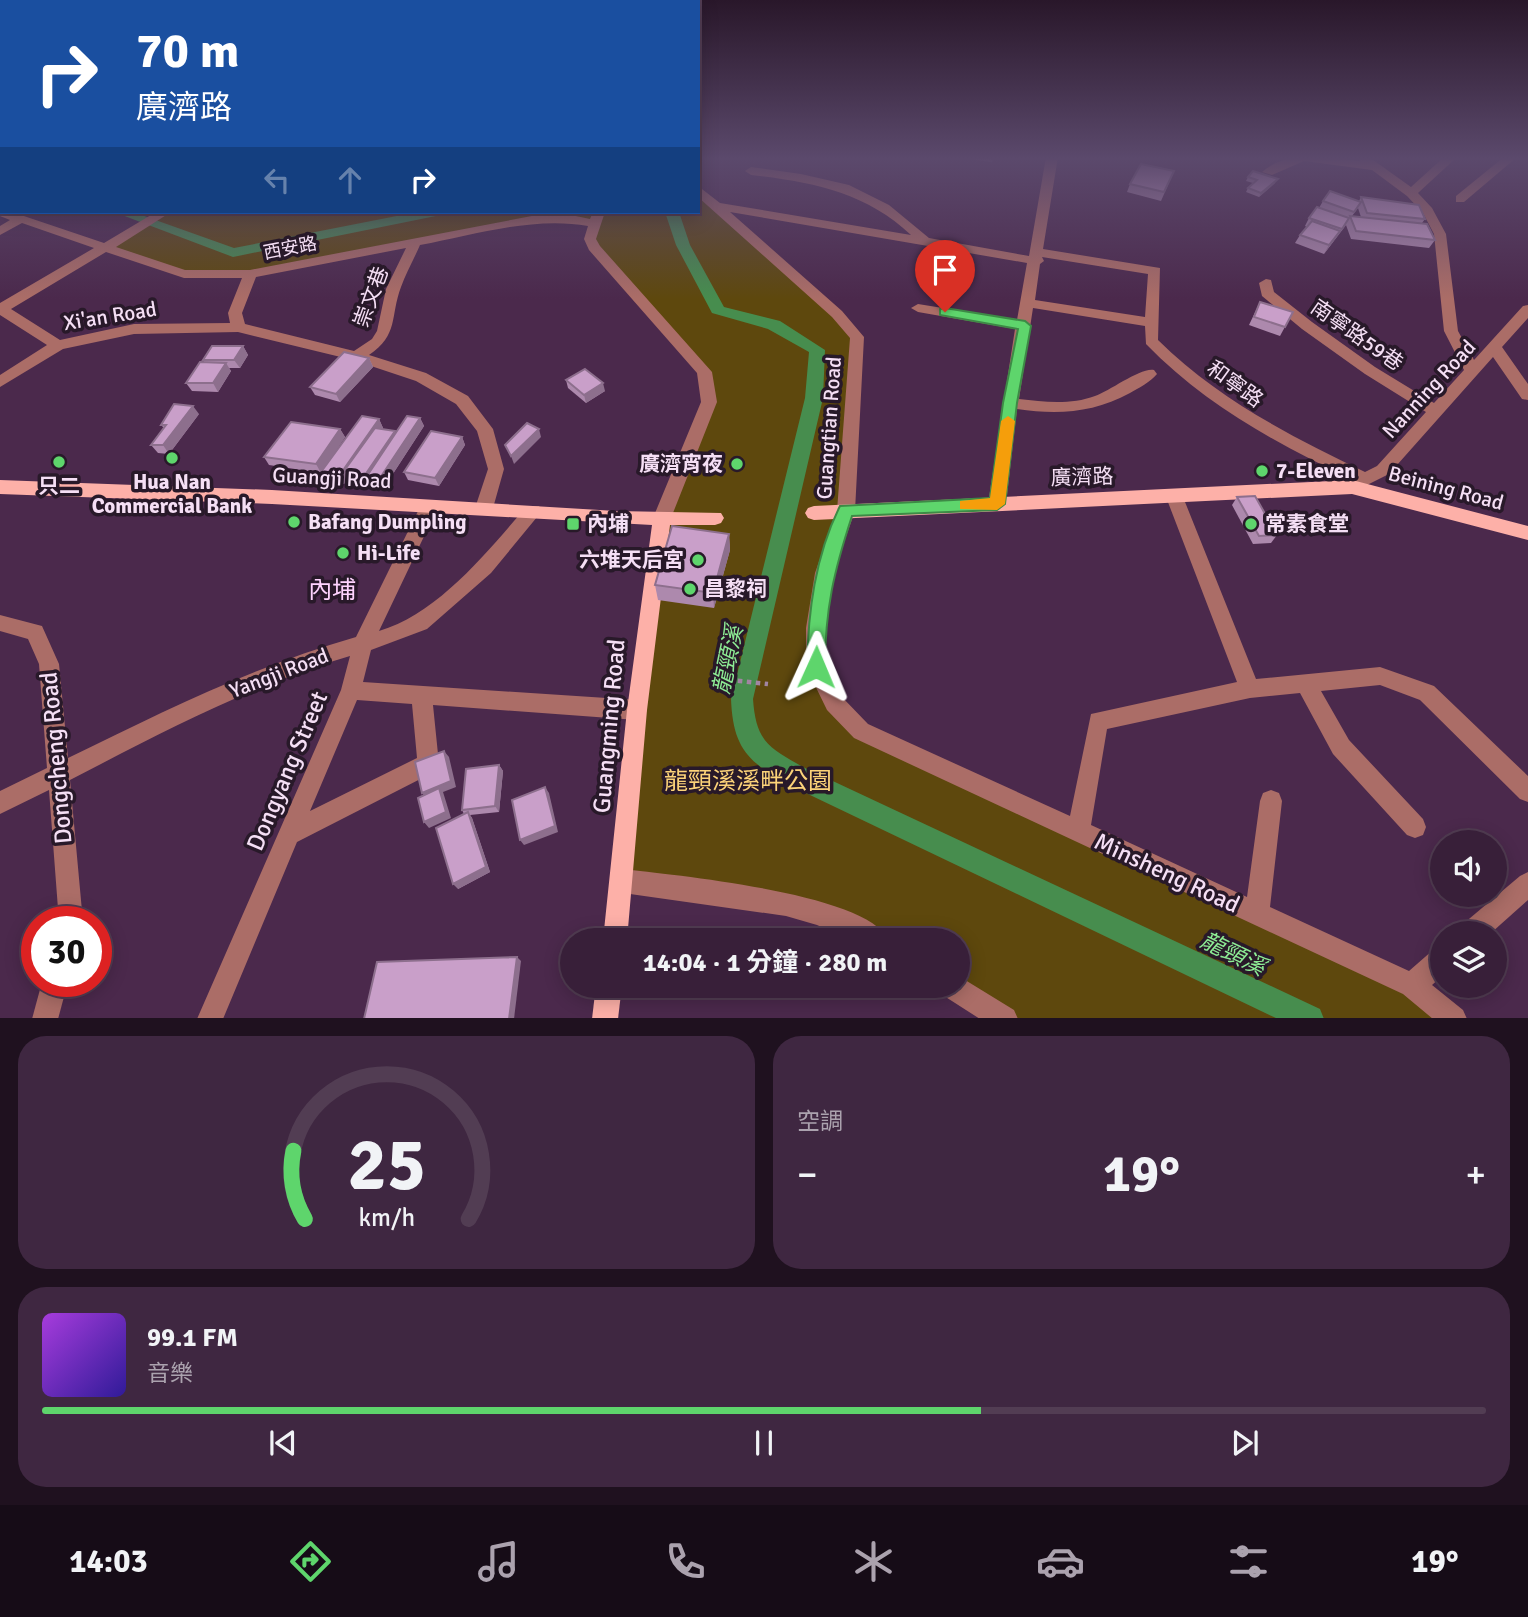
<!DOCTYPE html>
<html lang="zh-TW">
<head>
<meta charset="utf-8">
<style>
	body { margin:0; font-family:Signika,"Noto Sans TC",sans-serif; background:#3f2741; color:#f1f3f6; height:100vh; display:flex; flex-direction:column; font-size:26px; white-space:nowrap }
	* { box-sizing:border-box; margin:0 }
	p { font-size:23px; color:#aba2ae }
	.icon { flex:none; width:38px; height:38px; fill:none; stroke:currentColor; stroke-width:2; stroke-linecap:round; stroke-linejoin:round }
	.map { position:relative; height:1018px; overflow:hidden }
	.sheet { display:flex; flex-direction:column; gap:18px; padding:18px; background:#1f111f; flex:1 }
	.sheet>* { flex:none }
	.hud { position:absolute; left:0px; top:0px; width:700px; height:214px; box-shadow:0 4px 18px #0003,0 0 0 2px #523d53; background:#1a4fa0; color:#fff; overflow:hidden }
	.fabs { position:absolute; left:1430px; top:830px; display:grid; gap:14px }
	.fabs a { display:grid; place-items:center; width:77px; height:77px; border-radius:50%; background:#381f39; box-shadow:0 4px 18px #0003,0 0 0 2px #523d53; font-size:35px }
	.speed { position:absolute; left:21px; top:906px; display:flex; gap:14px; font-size:35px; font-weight:700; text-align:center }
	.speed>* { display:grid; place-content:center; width:91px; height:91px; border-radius:50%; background:#381f39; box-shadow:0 4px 18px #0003,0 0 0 2px #523d53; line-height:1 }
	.speed .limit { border:10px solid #d22; background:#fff; color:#111 }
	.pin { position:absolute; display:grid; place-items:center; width:60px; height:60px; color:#fff; margin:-72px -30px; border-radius:50% 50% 50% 0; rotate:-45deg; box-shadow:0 0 7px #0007 }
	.pin .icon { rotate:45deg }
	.me { position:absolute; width:77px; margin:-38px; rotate:1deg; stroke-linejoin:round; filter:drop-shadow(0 0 5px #0008) }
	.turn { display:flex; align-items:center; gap:24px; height:147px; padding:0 21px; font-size:32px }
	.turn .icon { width:91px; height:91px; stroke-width:2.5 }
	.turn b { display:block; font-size:49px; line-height:60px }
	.lanes { display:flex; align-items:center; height:66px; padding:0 21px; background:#0003; justify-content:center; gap:35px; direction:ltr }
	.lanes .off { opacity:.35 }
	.big { font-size:52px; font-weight:700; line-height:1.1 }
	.sheet .card { flex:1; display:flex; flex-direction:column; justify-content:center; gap:10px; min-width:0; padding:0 24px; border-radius:28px; background:#3f2741 }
	.sheet .dial { align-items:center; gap:0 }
	.dial svg { height:182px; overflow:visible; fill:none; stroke:#523d53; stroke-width:7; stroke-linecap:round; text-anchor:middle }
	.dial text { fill:#f1f3f6; stroke:none }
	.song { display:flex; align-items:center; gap:21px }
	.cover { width:84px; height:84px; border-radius:10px; background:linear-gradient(135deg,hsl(280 70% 55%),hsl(250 70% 35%)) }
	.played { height:7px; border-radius:4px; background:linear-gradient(90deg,#5ed56c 65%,#523d53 65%) }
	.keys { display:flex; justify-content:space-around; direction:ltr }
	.heat { display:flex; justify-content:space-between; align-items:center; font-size:38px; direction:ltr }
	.sheet .tiles { flex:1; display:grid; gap:18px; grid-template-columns:1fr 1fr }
	.card:last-child { grid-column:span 2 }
	.trip { position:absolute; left:560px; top:928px; width:410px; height:70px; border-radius:35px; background:#381f39; box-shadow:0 4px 18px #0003,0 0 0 2px #523d53; font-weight:700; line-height:70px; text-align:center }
	.tab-bar { display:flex; height:112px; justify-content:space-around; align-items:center; background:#160c17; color:#aba2ae }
	.tab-bar .icon { width:49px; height:49px }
	.tab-bar .selected { color:#5ed56c }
	.tab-bar b { font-size:32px; color:#f1f3f6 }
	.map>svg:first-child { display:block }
	.green { fill:#5e480d }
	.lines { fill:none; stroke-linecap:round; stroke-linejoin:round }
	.canal { fill:#478d4e; fill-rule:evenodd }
	.path { stroke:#a185a2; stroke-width:4.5; stroke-dasharray:4.5 4.5; stroke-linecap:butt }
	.minor { fill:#ab6d67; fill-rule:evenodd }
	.major { fill:#fdb0a8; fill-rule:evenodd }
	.wall { fill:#ad89ad; fill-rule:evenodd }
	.shaded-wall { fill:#8d6f8d }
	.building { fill:#c99fc9; stroke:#8d6f8d; stroke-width:2 }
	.route { fill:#5ed56c; stroke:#3d8a46; stroke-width:2 }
	.slow { fill:#f59e0b }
	.poi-dot { fill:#5ed56c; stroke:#281929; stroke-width:2.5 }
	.labels { text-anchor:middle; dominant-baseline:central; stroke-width:7; stroke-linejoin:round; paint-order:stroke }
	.far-street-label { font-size:18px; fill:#f5dff5; stroke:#281929 }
	.street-label { font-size:21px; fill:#f5dff5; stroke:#281929 }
	.poi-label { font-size:21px; font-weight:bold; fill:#f5dff5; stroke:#281929; text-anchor:start }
	.water-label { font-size:23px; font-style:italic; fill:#8deb94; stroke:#281929 }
	.quarter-label { font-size:24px; fill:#fed3fe; stroke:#281929 }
	.near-street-label { font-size:24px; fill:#f5dff5; stroke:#281929 }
	.near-park-label { font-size:24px; fill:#fcd379; stroke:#281929 }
</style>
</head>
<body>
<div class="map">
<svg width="1528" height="1019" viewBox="0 0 1528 1019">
	<rect width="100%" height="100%" fill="#4b294c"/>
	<polygon class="green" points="698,190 857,337 846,511 824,573 816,667 861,731 1454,1018 1005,1018 957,985 957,940 876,940 861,930 623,881 656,520 709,402 704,372 594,247 593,223 537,219 250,274 184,274 106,247 165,212 698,212"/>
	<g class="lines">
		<g class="canal">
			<polygon points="114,212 133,212 234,248 417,212 443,212 436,216 233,257"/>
			<path d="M665 212H679L690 245 724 307 780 321 825 350 823 398 753 699C756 742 769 748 805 768L1320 1009 1324 1019H1278L787 784C747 761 733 747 731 699L805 398 809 352 768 329 712 313 676 245Z"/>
		</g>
		<polyline class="path" points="711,678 768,684"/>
		<g class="minor">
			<path d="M1046 157H1058L1043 249 1160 268 1158 340C1218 399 1290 436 1365 472L1377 466 1426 412 1365 374 1302 329 1262 296 1259 283 1266 279 1271 280 1274 292 1312 322 1375 367 1434 403 1464 370 1444 331 1434 234 1423 213 1407 196 1372 170 1304 161 1272 175 1262 172C1289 149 1328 157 1360 161L1356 157H1369L1411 187 1444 157H1457L1418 193 1432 208 1446 234 1458 331 1474 360 1523 306 1528 305V318L1502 347 1528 384V400L1522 399 1493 357 1389 474 1355 491 1346 485 1351 479C1276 443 1205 405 1146 344L1145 326 1033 308 1019 399C1044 402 1071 405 1095 396 1110 391 1141 367 1154 370L1157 374C1150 382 1139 388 1130 393 1093 413 1058 415 1017 409L1006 504 1003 509H991L988 504 1015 329 918 312 911 308 918 304 1017 320 1027 263 730 212 842 311 864 337 855 511 833 573 826 628V666L841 696 868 724 1070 816 1091 714 1237 682 1166 497 1175 490 1181 492 1256 679 1380 667 1434 686 1528 776V802L1520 799 1420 700 1380 685 1321 691 1349 740 1423 819 1426 827 1423 835 1415 838 1407 835 1333 754 1300 693 1250 698 1107 729 1091 825 1247 897 1260 801 1263 793 1271 790 1279 793 1282 801 1270 907 1409 971 1433 950 1442 946V976L1432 985 1463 1010 1467 1019H1433L1403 994 854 738 827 710 806 667V628L815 573 837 511 850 338 832 317 698 197V186L720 203 911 235C865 192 812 182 751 175L745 171 751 167 801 174 849 185 889 205 929 238 1029 256ZM1042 257 1148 274 1145 317 1035 300 1040 264 1044 261Z"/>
			<polygon points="1504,157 1517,157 1464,202 1456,202 1456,196"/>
			<polygon points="2,188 2,196 0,197 0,189"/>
			<path d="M0 208 2 212H12L104 243 156 212H171L116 247 185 270H250L537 215H571L590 219 593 212H605L596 239 600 246 712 372 717 402 671 518 668 523H656L653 518 701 402 697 373 589 250 584 239 588 226C533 216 474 235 420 245 414 259 406 273 401 287 390 316 399 335 369 355L426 373 468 396 493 429 504 469 493 508 490 513H478L475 508 488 469 477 431 456 404 416 381 353 360 238 332 134 334 63 349 0 387V375L47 345 0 315V303L94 248 22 223 0 235V226L10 220 0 216ZM406 248 386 289 377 331 372 339 354 351 245 324 242 313 256 277ZM106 252 184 278H242L228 313 230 323 134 324 60 340 11 309Z"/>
			<path d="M429 500 435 502 438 507 379 631C438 614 488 551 527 506H539L542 511 491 573 427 629 371 650 363 682 637 700 644 703 647 710 644 717 637 720 433 705 439 764 436 771 297 842 223 1019H197L341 690 350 656C251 685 161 733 70 780L83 922H59L49 790 0 814V791L47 768 39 664 28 639 0 631V615L42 626 59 664 68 758C164 711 252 667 356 637L420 507 423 502ZM357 700 412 704 417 758 310 811Z"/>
			<path d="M623 869C672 875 869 893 888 940H851L817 925 786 916 623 893 615 889 611 881 615 873Z"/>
			<polygon points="1528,872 1528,900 1491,933 1460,933 1463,924 1520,876"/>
			<polygon points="957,975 1014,1010 1018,1019 980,1019 941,994 937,985 957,985"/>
			<polygon points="42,982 68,982 58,1019 32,1019"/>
		</g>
		<g class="major">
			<polygon points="0,480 272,490 616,511 721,513 724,518 721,523 715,525 670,525 647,710 627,940 603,940 627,710 652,525 272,504 0,494"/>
			<polygon points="1352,480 1528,526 1528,540 1352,494 814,520 808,518 805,513 808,508 814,506"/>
			<polygon points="596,985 622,985 618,1019 592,1019"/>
		</g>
	</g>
	<g class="wall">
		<polygon points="952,157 993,157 992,162"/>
		<polygon points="1174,171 1161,201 1127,192 1130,184"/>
		<polygon points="1248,177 1275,183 1259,197 1246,192 1248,188 1253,183 1246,181"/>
		<path d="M1361 197 1425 219 1422 223 1435 240 1429 248 1351 239 1346 225 1337 237 1324 254 1295 243 1300 235 1307 227 1305 226 1309 218 1319 208 1323 201H1359ZM1358 208 1361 217 1352 216Z"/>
		<polygon points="1260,302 1293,312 1280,336 1249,325"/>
		<polygon points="243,346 248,355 240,368 229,368 231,371 218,392 192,391 186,383 204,362 203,360"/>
		<polygon points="369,358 373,367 340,402 315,395 310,387"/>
		<polygon points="566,380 605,391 586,403 568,388"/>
		<polygon points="199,414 169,454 158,453 151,445 164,428 161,425"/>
		<polygon points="420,418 424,426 385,486 371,484 370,482 370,483 349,480 348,478 344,484 326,480 321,472 379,419 383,428 382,429 396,433"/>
		<polygon points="340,429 345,437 321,473 269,465 264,457"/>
		<polygon points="462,437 465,445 439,486 408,480 404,472"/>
		<polygon points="1237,497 1277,535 1271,543 1253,544 1232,505"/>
		<polygon points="729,534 730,550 714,608 658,600 655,585"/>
		<polygon points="499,765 503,771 499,812 470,815 472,818 490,872 458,889 464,814 462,810"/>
	</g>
	<g class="shaded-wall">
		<polygon points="1278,179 1275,183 1259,197 1261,193"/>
		<polygon points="1340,231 1335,239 1324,254 1329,245"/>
		<polygon points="243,346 248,355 240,368 234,360"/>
		<polygon points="369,358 373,367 340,402 336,394"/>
		<polygon points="226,363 231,371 218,392 213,383"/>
		<polygon points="603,383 605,391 586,403 584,395"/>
		<polygon points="193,406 199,414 169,454 163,445"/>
		<polygon points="420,418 424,426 385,486 380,478"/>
		<polygon points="379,419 383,428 351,473 344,471 348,478 344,484 339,476"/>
		<polygon points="340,429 345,437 321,473 316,464"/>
		<polygon points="539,429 541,437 514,464 511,456"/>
		<polygon points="395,431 399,439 367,476 370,482 370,483 365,475"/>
		<polygon points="462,437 465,445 439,486 435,478"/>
		<polygon points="729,534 730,550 714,608 713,593"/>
		<polygon points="444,751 449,757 456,787 443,792 451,818 429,828 424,822 427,799 422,793"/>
		<polygon points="499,765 503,771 499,812 495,806"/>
		<polygon points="545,787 549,793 558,832 524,845 520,840"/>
		<polygon points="468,812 472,818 490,872 458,889 453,884"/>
		<polygon points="517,957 521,961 514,1019 509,1019"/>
	</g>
	<g class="building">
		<polygon points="1141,164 1174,171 1164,192 1130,184"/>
		<polygon points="1253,171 1278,179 1261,193 1248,188 1257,180 1248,177"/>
		<polygon points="1330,191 1361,202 1354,212 1323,201"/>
		<polygon points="1361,197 1419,205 1425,219 1367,213"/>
		<polygon points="1317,207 1349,218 1342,229 1309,218"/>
		<polygon points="1350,216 1427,224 1435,240 1356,231"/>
		<polygon points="1312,221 1340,231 1329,245 1300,235"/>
		<polygon points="1260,302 1293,312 1285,327 1254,317"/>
		<polygon points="212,346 243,346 234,360 203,360"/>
		<polygon points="344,352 369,358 336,394 310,387"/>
		<polygon points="200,362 226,363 213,383 186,383"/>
		<polygon points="585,369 603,383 584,395 566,380"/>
		<polygon points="174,404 193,406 163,445 151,445 166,425 161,425"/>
		<polygon points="362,416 379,419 339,476 321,472"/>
		<polygon points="407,416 420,418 380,478 367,476"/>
		<polygon points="291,422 340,429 316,464 264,457"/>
		<polygon points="527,423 539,429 511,456 505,445"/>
		<polygon points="375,428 395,431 365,475 344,471"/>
		<polygon points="431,431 462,437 435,478 404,472"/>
		<polygon points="1255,496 1277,535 1259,536 1237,497"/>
		<polygon points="672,526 729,534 713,593 655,585"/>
		<polygon points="444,751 451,781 422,793 415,762"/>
		<polygon points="499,765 495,806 462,810 466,769"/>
		<polygon points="545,787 555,826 520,840 512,800"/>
		<polygon points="439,788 446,812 424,822 418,798"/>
		<polygon points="468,812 486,867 453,884 436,828"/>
		<polygon points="517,957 509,1019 364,1019 377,962"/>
	</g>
	<linearGradient id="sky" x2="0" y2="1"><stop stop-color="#29172a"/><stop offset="0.53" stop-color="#5b496c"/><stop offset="1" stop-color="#5b496c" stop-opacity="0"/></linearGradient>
	<rect width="1528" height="299" fill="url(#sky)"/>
	<path class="route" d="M945 308 1025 321 1031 326 1017 403 1005 504 997 510 852 516C834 571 825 609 825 667L822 673 816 675 809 673 807 667C808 612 815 556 840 506L990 498 1003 403 1018 329 940 315V309Z"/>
	<polygon class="slow" points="1008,416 1015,421 1005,504 997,510 960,509 960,501 990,498 1001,421"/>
	<g class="poi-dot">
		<circle cx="172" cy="458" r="7"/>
		<circle cx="59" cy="462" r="7"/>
		<circle cx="737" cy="464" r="7"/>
		<circle cx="1262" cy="471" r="7"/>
		<circle cx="294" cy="522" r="7"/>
		<rect x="566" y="517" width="14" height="14" rx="3.5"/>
		<circle cx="1251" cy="524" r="7"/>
		<circle cx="343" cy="553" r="7"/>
		<circle cx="698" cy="560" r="7"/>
		<circle cx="690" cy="589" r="7"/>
	</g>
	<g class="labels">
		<g class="far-street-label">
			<text transform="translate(290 248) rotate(-11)">西安路</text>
		</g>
		<g class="street-label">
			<text transform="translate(371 297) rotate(-70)">崇文巷</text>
			<text transform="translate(110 316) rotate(-9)">Xi'an Road</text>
			<text transform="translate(1357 335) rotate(35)">南寧路59巷</text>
			<text transform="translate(1235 384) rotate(36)">和寧路</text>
			<text transform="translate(1429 389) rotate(-47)">Nanning Road</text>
			<text transform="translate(829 428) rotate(-86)">Guangtian Road</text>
			<text transform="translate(1082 477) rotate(-2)">廣濟路</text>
			<text transform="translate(332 478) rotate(3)">Guangji Road</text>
			<text transform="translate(1446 488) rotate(15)">Beining Road</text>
			<text transform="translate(279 673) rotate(-21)">Yangji Road</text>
		</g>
		<g class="poi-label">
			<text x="723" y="464" text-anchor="end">廣濟宵夜</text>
			<text x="1276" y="471">7-Eleven</text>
			<text x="172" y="482" text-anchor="middle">Hua Nan<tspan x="172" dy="24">Commercial Bank</tspan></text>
			<text x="59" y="486" text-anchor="middle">只二</text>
			<text x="308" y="522">Bafang Dumpling</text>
			<text x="587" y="524">內埔</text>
			<text x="1265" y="524">常素食堂</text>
			<text x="357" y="553">Hi-Life</text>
			<text x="684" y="560" text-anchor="end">六堆天后宮</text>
			<text x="704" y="589">昌黎祠</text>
		</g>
		<g class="water-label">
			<text transform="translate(728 660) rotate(-78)">龍頸溪</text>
			<text transform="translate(1233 954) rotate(26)">龍頸溪</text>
		</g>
		<g class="quarter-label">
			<text x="332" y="590">內埔</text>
		</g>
		<g class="near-street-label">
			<text transform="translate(609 726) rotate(-85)">Guangming Road</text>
			<text transform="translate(56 758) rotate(-95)">Dongcheng Road</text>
			<text transform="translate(287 771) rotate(-67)">Dongyang Street</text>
			<text transform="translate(1167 873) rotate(25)">Minsheng Road</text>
		</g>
		<g class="near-park-label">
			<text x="748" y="781">龍頸溪溪畔公園</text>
		</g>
	</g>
</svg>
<div class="fabs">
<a><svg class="icon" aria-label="sound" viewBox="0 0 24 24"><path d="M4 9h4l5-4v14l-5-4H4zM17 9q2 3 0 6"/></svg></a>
<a><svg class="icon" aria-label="layers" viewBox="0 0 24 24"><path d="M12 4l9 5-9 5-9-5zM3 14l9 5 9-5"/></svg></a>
</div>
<div class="speed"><div class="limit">30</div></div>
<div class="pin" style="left:945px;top:312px;background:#d93025"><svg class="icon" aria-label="arrive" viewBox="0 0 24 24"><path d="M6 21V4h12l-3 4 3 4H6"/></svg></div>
<svg class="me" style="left:816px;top:667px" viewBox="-20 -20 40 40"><path d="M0-17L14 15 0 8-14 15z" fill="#5ed56c" stroke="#fff" stroke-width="4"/></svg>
<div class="trip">14:04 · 1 分鐘 · 280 m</div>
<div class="hud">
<div class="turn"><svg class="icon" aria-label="right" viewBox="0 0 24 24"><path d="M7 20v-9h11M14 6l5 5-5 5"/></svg><div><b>70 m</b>廣濟路</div></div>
<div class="lanes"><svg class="icon off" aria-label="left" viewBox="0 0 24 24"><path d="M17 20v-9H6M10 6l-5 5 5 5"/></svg><svg class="icon off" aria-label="ahead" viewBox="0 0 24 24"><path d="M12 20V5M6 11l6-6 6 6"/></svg><svg class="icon" aria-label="right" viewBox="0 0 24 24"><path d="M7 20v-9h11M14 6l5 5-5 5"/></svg></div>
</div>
</div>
<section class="sheet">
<div class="tiles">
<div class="card dial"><svg viewBox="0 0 100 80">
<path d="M14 69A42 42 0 1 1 86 69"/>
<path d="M14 69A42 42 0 0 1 9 39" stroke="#5ed56c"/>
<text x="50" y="56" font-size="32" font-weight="700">25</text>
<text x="50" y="72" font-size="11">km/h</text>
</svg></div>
<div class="card"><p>空調</p>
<div class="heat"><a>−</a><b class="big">19°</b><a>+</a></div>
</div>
<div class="card">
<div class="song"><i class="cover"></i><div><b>99.1 FM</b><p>音樂</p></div></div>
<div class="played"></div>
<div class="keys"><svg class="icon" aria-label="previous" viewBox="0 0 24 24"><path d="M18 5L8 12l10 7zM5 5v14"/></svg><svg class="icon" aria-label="pause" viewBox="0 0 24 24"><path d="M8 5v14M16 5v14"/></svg><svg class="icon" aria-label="next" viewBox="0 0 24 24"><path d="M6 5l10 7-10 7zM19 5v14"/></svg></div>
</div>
</div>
</section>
<nav class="tab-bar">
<b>14:03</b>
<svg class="icon selected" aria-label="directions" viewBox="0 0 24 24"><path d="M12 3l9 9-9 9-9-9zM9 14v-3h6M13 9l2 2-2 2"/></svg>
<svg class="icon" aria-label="music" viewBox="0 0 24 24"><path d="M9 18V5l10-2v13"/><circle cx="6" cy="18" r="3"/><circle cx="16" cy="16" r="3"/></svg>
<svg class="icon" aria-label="phone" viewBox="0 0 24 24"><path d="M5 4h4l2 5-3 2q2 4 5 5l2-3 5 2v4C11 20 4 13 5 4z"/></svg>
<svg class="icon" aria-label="climate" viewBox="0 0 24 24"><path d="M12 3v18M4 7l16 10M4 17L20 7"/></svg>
<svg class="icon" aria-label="car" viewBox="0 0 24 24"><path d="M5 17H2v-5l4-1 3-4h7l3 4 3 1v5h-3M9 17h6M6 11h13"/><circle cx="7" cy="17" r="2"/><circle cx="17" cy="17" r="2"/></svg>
<svg class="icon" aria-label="filters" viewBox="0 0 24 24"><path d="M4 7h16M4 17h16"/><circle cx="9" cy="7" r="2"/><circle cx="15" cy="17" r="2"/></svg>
<b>19°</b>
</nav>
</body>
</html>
